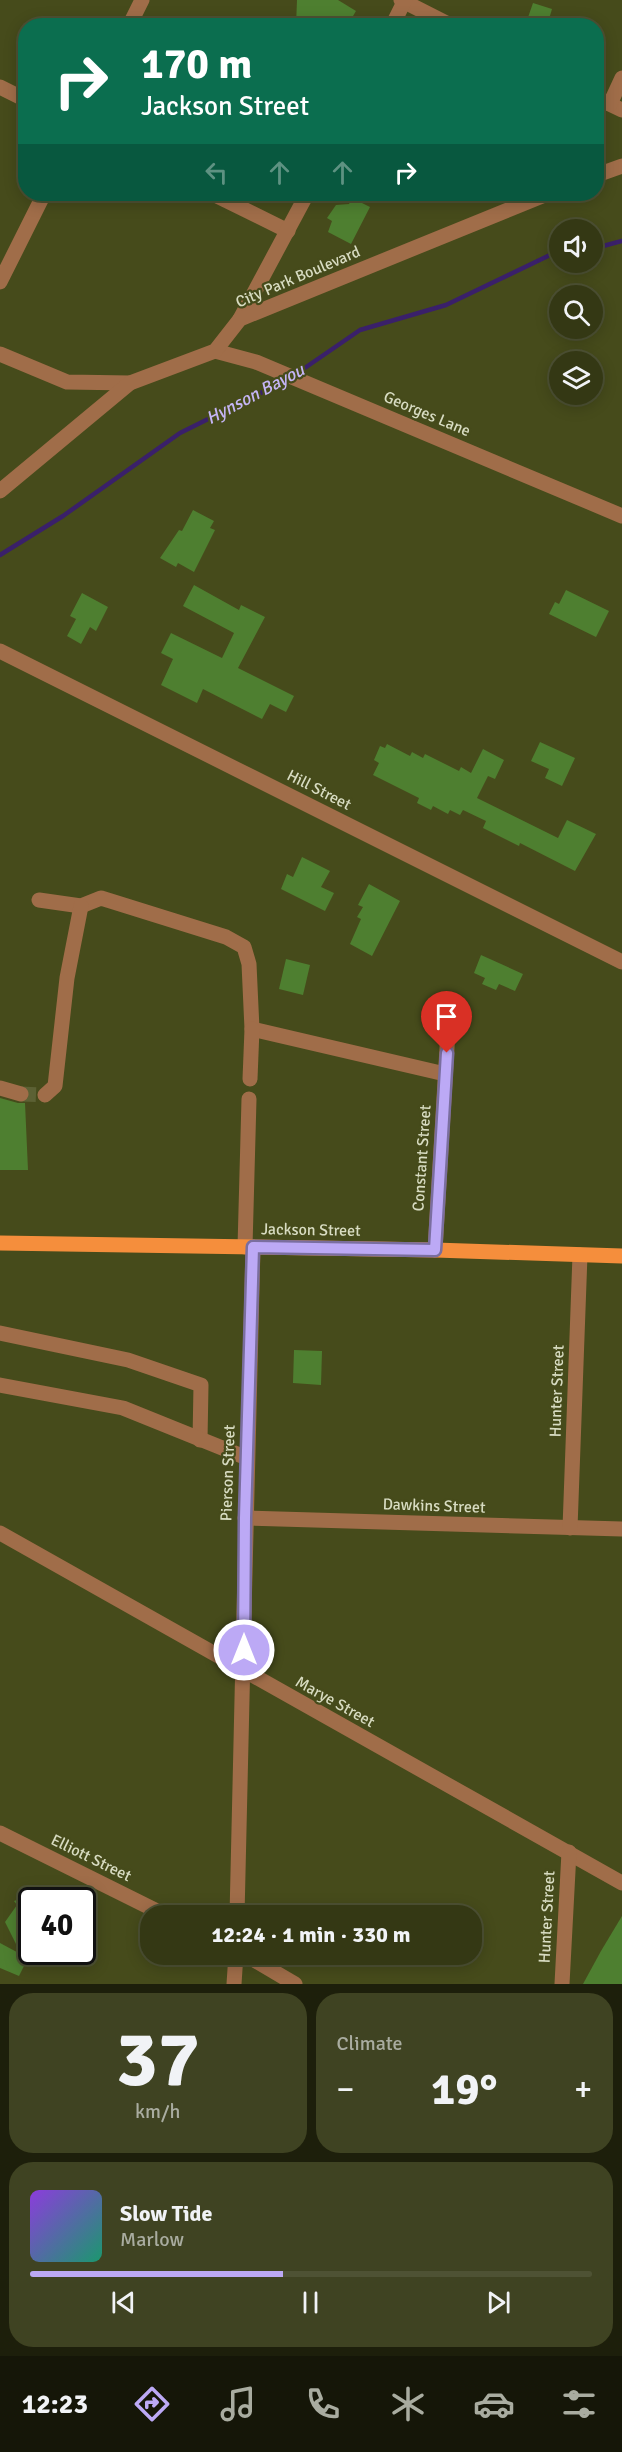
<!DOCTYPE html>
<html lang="en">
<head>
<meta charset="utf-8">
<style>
	body { margin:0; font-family:Signika,sans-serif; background:#3f4322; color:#f1f3f6; height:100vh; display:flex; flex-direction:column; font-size:22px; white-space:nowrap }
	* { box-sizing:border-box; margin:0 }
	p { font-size:20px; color:#a9aca0 }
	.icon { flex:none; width:33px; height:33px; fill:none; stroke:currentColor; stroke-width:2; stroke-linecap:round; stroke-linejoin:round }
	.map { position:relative; height:1984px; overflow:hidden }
	.drawer { display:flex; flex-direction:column; gap:9px; padding:9px; background:#1d1f0b; flex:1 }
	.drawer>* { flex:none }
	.guide { position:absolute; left:18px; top:18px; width:586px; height:183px; border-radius:24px; box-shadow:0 3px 15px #0003,0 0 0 2px #4e5234; background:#0b6e4f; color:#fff; overflow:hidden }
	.fabs { position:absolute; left:549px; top:219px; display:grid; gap:12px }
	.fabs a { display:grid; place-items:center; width:54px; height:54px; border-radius:50%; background:#343814; box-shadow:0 3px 15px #0003,0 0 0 2px #4e5234; font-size:30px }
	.speed { position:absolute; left:18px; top:1887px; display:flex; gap:12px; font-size:30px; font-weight:700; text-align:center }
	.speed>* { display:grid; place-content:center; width:78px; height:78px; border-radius:50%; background:#343814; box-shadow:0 3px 15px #0003,0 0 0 2px #4e5234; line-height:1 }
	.speed .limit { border:3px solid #111; border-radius:9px; background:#fff; color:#111 }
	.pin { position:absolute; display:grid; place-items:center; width:51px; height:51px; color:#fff; margin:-62px -26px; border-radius:50% 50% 50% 0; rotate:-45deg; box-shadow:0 0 6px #0007 }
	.pin .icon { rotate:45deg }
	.me { position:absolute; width:66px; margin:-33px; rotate:0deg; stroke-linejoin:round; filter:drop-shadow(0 0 4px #0008) }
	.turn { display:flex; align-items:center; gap:21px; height:126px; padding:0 24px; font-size:27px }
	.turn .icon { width:78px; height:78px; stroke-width:2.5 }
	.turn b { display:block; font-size:42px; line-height:51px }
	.lanes { display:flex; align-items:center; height:57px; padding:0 24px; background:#0003; justify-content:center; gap:30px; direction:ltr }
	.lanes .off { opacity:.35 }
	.big { font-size:45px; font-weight:700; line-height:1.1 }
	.drawer .widget { flex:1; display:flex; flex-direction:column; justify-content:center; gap:9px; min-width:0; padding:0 21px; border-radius:24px; background:#3f4322 }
	.drawer .dial { align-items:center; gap:0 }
	.dial b { font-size:78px; line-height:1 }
	.song { display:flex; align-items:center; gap:18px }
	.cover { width:72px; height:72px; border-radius:9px; background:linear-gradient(135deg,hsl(270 70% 55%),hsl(160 70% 35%)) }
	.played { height:6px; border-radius:3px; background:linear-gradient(90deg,#bca9f5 45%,#4e5234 45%) }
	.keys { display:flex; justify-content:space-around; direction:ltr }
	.heat { display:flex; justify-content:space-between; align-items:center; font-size:33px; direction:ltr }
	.drawer .tiles { flex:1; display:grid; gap:9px; grid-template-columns:1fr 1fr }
	.widget:last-child { grid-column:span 2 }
	.trip { position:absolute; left:140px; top:1905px; width:342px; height:60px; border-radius:24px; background:#343814; box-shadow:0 3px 15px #0003,0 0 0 2px #4e5234; font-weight:700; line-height:60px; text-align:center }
	.dock { display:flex; height:96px; justify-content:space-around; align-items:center; background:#151608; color:#a9aca0 }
	.dock .icon { width:42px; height:42px }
	.dock .on { color:#bca9f5 }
	.dock b { font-size:27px; color:#f1f3f6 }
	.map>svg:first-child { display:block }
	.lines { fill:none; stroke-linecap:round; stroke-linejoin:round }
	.stream { stroke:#3a206a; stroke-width:4.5 }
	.building { fill:#4e7f30 }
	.minor-tunnel { stroke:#5c6134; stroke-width:15; stroke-dasharray:15 8; stroke-linecap:butt }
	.minor { stroke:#a06d49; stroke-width:15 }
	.major { stroke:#f58e3c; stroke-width:15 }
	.route-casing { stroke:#7a6e9f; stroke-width:15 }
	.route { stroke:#bca9f5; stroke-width:10 }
	.labels { text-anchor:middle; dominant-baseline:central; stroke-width:4.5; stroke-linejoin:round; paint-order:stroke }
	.street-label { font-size:16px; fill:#d8dcc2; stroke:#464b1b }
	.water-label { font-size:18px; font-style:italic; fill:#c5b5f6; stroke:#464b1b }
</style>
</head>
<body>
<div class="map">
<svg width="622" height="1984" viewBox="0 0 622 1984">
	<rect width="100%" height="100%" fill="#464b1b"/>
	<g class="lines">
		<g class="stream">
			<polyline points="592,249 622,241"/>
			<polyline points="296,374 360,330 446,305 550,255 560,254"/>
			<polyline points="0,555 63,516 180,433 289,379"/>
		</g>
	</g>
	<g class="building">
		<polygon points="297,0 338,0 356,11 347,26 296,26"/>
		<polygon points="533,3 552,9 547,26 525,26"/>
		<polygon points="352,198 370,207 351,244 328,232 332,221 327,218 336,205 349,204"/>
		<polygon points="193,510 214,521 210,528 215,530 194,572 178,563 176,567 160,558 179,530 182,531"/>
		<polygon points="194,585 239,610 241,605 265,617 238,668 294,696 286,712 270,704 262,719 203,689 197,703 161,685 173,659 161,653 171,633 222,658 234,633 183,606"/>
		<polygon points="566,590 609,611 596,637 549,614 555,602 559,604"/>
		<polygon points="82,593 108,607 96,631 90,627 81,644 67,636 76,619 70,616"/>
		<polygon points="540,742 575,758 562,786 545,778 549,769 531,761"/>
		<polygon points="387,744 410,756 412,752 423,758 425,754 459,771 461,767 471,773 483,749 504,760 495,779 488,776 477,798 558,838 567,820 596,834 575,871 520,843 519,846 483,828 486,821 463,810 460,815 450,810 448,814 433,806 431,810 417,803 419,798 373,775 379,763 374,760 380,746 385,748"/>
		<polygon points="302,857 330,871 321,887 334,893 325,911 281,889 287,874 293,877"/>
		<polygon points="369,884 400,901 372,956 350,944 361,919 357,917 363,907 358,905"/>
		<polygon points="481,955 523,974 515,991 499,984 496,990 482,984 485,978 474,973"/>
		<polygon points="286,959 310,965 303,995 279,989"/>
		<polygon points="0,1098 18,1103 25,1103 28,1170 0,1170"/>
		<polygon points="294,1350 322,1351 321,1385 293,1383"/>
		<polygon points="27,1896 32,1905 32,1938 17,1946 5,1922 17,1905 14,1901"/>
		<polygon points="622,1916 622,1984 583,1984 601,1951"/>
		<polygon points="0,1943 28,1958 19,1976 0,1968"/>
	</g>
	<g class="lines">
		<polyline class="minor-tunnel" points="21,1094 45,1095"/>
		<g class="minor">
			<polyline points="401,0 452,26"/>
			<polyline points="129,26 142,0"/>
			<polyline points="392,26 405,0"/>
			<polyline points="0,87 26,100"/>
			<polyline points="597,98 622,110"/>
			<polyline points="610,104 622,78"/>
			<polyline points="597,175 622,166"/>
			<polyline points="213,194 288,231"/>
			<polyline points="0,282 44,194"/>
			<polyline points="240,319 307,194"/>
			<polyline points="215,351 256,362 622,516"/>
			<polyline points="0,354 67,382 130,383"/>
			<polyline points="0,491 130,383 215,351 240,319 547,194"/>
			<polyline points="0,651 622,962"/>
			<polyline points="39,900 81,906 101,898 226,937 244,947 249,964 252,1029 445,1074"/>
			<polyline points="250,1079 252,1029"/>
			<polyline points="0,1088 21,1094"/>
			<polyline points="45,1095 55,1086 67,978 81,906"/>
			<polyline points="245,1247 249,1099"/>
			<polyline points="435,1250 448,1031"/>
			<polyline points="0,1333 128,1360 201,1385 200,1440"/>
			<polyline points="0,1385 123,1408 247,1458"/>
			<polyline points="245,1518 622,1529"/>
			<polyline points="570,1528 580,1255"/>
			<polyline points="0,1533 622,1883"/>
			<polyline points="0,1833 167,1916"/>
			<path d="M237 1916C243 1693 246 1470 253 1247"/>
			<polyline points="244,1954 295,1984"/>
			<polyline points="234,1984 236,1954"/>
			<polyline points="562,1984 569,1852"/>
		</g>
		<polyline class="major" points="0,1243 435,1250 622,1256"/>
	</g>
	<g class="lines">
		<defs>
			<polyline id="route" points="244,1650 245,1518 253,1247 435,1250 447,1053"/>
		</defs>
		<use href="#route" class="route-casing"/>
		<use href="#route" class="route"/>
	</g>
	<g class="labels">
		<g class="street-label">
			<text transform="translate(298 277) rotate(-23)">City Park Boulevard</text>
			<text transform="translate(427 414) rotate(23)">Georges Lane</text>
			<text transform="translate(319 790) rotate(27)">Hill Street</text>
			<text transform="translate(422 1158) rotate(-86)">Constant Street</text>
			<text transform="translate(311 1230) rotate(1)">Jackson Street</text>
			<text transform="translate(557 1391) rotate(-88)">Hunter Street</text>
			<text transform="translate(228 1473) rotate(-88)">Pierson Street</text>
			<text transform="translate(434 1506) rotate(2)">Dawkins Street</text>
			<text transform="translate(335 1702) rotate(29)">Marye Street</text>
			<text transform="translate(91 1858) rotate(26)">Elliott Street</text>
			<text transform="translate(547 1917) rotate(-87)">Hunter Street</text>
		</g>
		<g class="water-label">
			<text transform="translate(255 394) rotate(-28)">Hynson Bayou</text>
		</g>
	</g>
</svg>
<div class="fabs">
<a><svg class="icon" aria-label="sound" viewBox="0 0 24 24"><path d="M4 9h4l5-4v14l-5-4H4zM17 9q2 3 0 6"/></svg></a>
<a><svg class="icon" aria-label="search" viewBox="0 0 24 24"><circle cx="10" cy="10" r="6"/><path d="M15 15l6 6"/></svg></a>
<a><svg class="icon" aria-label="layers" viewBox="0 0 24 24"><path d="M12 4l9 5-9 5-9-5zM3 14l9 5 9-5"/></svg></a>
</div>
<div class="speed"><div class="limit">40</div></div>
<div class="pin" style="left:447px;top:1053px;background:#d93025"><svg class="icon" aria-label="arrive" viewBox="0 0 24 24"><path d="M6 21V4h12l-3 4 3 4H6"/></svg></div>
<svg class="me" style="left:244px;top:1650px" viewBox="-20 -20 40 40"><circle r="17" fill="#bca9f5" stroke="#fff" stroke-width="3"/><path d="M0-11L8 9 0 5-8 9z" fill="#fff"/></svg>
<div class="trip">12:24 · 1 min · 330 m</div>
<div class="guide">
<div class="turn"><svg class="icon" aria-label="right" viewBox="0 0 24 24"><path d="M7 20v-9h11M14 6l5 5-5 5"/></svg><div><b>170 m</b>Jackson Street</div></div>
<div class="lanes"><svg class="icon off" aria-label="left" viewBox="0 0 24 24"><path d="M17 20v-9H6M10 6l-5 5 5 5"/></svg><svg class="icon off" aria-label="ahead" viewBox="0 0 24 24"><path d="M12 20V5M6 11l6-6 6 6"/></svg><svg class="icon off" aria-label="ahead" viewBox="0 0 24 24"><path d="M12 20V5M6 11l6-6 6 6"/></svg><svg class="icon" aria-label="right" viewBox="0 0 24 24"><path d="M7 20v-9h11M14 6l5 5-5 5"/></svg></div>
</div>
</div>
<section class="drawer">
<div class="tiles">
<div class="widget dial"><b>37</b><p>km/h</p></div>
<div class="widget"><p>Climate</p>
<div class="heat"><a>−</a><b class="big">19°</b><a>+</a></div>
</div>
<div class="widget">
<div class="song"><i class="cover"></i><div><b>Slow Tide</b><p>Marlow</p></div></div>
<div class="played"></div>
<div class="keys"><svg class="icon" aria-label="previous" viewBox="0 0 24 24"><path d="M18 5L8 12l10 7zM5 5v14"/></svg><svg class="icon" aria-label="pause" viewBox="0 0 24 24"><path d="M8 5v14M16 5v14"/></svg><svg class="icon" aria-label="next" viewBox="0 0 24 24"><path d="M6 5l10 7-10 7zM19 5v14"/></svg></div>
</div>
</div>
</section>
<nav class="dock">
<b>12:23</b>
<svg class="icon on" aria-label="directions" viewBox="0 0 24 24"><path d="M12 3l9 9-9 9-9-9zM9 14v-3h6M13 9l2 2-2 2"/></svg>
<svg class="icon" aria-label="music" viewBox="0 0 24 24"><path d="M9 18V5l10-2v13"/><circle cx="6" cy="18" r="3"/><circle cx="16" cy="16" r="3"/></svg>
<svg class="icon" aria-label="phone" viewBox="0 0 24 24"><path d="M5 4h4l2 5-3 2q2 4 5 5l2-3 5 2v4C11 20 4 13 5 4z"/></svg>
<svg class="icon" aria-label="climate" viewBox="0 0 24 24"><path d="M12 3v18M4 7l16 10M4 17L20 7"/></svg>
<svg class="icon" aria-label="car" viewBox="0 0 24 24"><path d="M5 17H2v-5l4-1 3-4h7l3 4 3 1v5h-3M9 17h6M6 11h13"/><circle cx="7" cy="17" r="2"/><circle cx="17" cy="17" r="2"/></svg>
<svg class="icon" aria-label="filters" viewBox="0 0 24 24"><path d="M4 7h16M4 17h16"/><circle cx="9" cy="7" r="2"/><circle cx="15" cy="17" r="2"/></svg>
</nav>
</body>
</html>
